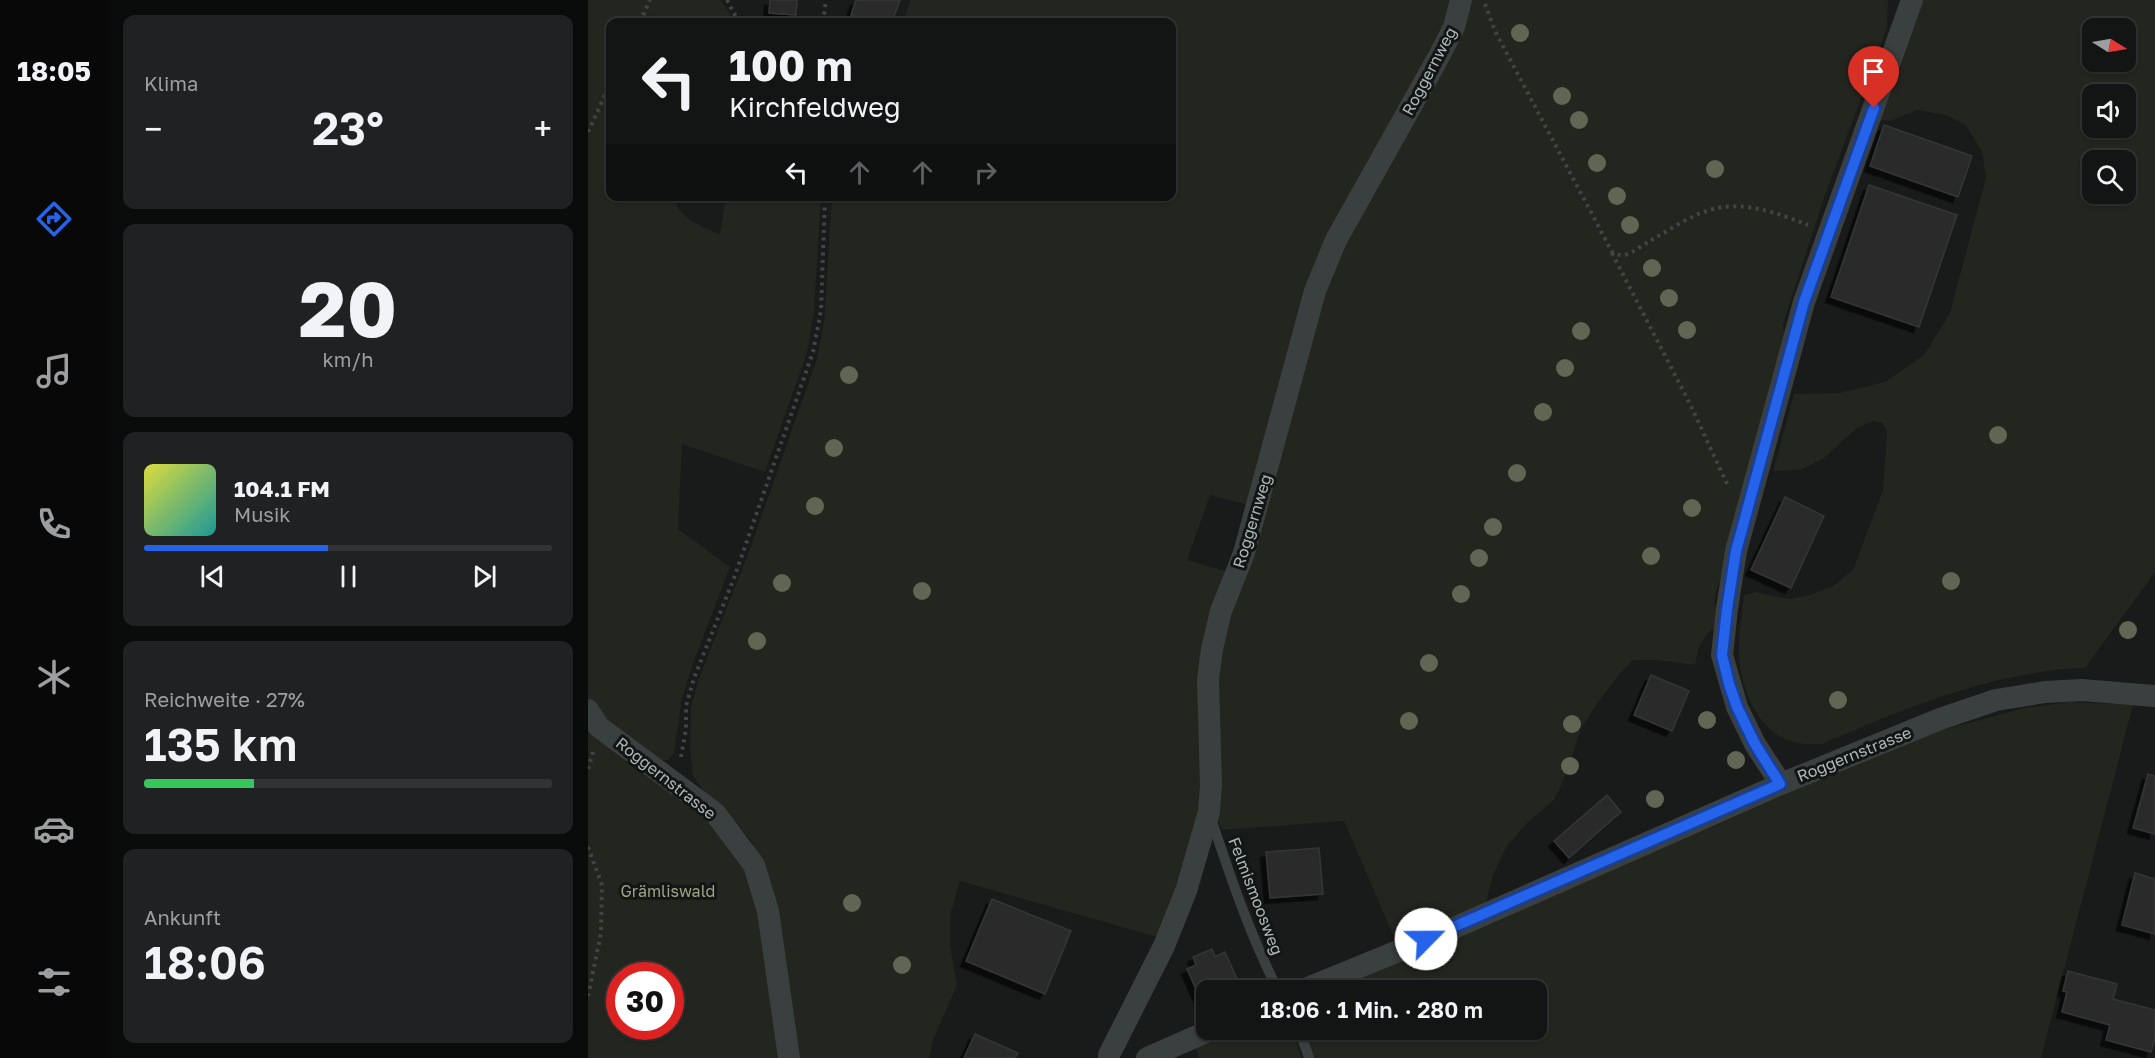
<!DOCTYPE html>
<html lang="de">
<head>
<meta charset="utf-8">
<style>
	body { margin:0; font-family:"Golos Text",sans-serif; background:#202122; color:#f1f3f6; height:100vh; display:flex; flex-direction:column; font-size:22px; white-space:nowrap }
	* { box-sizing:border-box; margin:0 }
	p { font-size:20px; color:#9d9ea0 }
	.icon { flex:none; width:33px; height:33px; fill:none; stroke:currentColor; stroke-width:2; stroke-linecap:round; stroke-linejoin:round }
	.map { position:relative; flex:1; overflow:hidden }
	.side { display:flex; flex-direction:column; gap:15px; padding:15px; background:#0a0b0b; width:480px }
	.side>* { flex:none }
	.guide { position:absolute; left:18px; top:18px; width:570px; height:183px; border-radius:12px; box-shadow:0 2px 4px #0004,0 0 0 2px #323334; background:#131414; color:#f1f3f6; overflow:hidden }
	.needle { width:39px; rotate:101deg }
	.fabs { position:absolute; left:1494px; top:18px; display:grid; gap:12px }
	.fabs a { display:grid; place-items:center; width:54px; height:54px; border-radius:12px; background:#131414; box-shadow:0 2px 4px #0004,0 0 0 2px #323334; font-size:30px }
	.speed { position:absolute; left:18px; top:962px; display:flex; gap:12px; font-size:30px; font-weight:700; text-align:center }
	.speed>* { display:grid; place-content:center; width:78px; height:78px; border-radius:50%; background:#131414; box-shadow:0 2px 4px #0004,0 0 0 2px #323334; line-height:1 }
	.speed .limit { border:9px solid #d22; background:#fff; color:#111 }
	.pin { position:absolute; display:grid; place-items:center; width:51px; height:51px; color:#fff; margin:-62px -26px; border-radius:50% 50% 50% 0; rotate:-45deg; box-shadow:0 0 6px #0007 }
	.pin .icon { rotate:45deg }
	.me { position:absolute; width:66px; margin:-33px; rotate:67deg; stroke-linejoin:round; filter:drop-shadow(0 0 4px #0008) }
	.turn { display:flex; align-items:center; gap:21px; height:126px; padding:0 24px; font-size:27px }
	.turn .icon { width:78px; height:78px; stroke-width:2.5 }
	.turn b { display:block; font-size:42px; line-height:51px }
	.lanes { display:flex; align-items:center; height:57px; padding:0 24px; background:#0003; justify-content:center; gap:30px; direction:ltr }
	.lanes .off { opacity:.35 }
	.big { font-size:45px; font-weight:600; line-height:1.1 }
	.side .card { flex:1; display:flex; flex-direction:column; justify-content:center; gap:9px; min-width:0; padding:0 21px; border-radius:12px; background:#202122 }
	.side .dial { align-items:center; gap:0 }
	.dial b { font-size:78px; line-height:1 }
	.song { display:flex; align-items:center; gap:18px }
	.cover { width:72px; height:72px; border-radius:9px; background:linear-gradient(135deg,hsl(60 70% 55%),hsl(180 70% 35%)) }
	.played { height:6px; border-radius:3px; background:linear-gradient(90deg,#2563eb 45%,#323334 45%) }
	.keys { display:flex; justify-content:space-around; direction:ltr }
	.heat { display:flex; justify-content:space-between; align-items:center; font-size:33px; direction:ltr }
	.charge { height:9px; border-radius:4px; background:linear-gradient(90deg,#34c759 27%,#323334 0) }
	.trip { position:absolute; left:608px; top:980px; width:351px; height:60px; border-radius:12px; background:#131414; box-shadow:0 2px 4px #0004,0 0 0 2px #323334; font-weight:600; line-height:60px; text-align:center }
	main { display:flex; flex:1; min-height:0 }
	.tab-bar { display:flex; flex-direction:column; width:108px; justify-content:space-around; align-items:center; background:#080808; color:#9d9ea0 }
	.tab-bar .icon { width:42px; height:42px }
	.tab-bar .on { color:#2563eb }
	.tab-bar b { font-size:27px; color:#f1f3f6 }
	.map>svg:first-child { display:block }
	.green { fill:#23251f; fill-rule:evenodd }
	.building { fill:#292b2b; stroke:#333636; stroke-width:1.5; filter:url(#shadow) }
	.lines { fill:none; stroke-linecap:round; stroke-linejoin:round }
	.path { stroke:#404646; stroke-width:4; stroke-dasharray:3 4.5; stroke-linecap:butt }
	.lane { stroke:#3a3f3f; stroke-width:10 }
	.street { stroke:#3a3f3f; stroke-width:22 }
	.tree { fill:#606554 }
	.route-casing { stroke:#184099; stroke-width:15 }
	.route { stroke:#2563eb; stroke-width:10 }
	.labels { text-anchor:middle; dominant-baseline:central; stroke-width:6; stroke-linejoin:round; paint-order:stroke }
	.street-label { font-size:16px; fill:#acb9b8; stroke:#141515 }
	.park-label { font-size:16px; fill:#9ba384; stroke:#141515 }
</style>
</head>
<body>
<main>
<nav class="tab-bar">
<b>18:05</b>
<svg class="icon on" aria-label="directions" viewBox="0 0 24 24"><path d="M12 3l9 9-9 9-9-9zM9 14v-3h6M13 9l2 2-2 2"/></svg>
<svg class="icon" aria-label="music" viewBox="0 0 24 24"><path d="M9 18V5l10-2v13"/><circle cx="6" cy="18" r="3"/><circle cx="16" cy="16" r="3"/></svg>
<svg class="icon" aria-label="phone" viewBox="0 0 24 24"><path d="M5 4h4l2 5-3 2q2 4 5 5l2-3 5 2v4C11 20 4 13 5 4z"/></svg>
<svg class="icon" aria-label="climate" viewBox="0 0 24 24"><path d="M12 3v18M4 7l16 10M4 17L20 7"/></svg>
<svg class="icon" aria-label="car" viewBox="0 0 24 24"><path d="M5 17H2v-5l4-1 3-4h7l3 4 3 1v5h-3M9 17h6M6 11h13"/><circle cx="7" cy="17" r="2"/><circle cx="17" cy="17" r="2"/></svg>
<svg class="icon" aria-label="filters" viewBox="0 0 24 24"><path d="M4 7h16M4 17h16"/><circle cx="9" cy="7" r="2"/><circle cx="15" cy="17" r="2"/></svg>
</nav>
<section class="side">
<div class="card"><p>Klima</p>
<div class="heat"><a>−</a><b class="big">23°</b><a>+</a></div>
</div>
<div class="card dial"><b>20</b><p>km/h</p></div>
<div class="card">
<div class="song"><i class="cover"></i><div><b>104.1 FM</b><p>Musik</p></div></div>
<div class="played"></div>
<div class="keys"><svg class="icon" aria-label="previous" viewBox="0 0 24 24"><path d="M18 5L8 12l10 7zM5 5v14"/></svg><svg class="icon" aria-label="pause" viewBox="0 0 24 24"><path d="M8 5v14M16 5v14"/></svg><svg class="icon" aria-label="next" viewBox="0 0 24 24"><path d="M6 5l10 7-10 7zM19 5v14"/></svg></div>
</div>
<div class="card"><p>Reichweite · 27%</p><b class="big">135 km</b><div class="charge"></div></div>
<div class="card"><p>Ankunft</p><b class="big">18:06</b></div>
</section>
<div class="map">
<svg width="1567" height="1058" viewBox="0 0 1567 1058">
	<defs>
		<filter id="shadow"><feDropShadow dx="-5.5" dy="5.5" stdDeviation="0" flood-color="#0009"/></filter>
	</defs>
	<rect width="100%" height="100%" fill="#191a1a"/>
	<g class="green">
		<path d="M0 0H132L142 14 144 22H22V196L86 197C88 216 116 229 132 234L138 197H233L226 313 219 353 177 472 94 444 90 529 142 567 104 666 94 699 86 753 80 760 70 761 44 742 37 761 127 817 163 872 196 1058H0ZM32 975H82V1026H32Z"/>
		<polygon points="323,0 868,0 759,207 664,506 622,495 599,560 641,572 618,786 573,938 372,881 362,915 362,946 369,985 345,1040 341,1058 208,1058 182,887 163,841 141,814 119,796 105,776 102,748 103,707 111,678 159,557 229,359 236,321 244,197 584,196 584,22 314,22"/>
		<path d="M876 0H1300L1299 28 1236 198 1195 324 1197 341 1137 573C1129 585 1127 592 1126 606L1134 610 1127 627 1118 635 1110 650 1107 665 1068 660H1046L1033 672 1013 698 993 729 979 772 966 800 939 823 918 847 905 875 898 903 808 942 756 821 634 830 627 812 623 672 735 279Z"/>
		<path d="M1329 0H1567V572L1497 668C1478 668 1460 671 1442 674 1369 686 1302 715 1234 744 1220 745 1209 744 1197 739 1168 727 1152 685 1151 656 1150 636 1154 615 1156 595L1167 592 1201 599 1218 596 1245 586 1265 570 1295 490 1299 431 1294 423 1285 421 1269 428 1235 459 1212 470 1185 471 1206 394 1251 393 1297 382 1336 355 1362 313 1398 177 1394 152 1378 125 1358 115 1329 110 1303 121 1287 119ZM1504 28H1538V62H1504ZM1504 94H1538V128H1504ZM1504 160H1538V194H1504Z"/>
		<polygon points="1484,702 1545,705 1453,1058 724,1058 716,1029 948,1029 948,990 746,990 899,918 995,877 1129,825 1214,787 1343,733 1436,708"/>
		<polygon points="648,1029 703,1029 714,1058 611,1058 607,1047"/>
	</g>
	<g class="building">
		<polygon points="182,0 209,0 208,15 181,13"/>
		<polygon points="268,0 312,0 304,22 283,22 263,15"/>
		<polygon points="1296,125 1384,156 1370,197 1282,166"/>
		<polygon points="1281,185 1369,215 1331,327 1243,297"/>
		<polygon points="1197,497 1236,516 1203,588 1163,570"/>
		<polygon points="1063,675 1101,691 1084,731 1046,715"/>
		<polygon points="1560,774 1567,776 1567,834 1545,828"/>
		<polygon points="1019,795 1033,812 981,858 966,841"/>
		<polygon points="731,848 735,894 682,898 678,852"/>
		<polygon points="1547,873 1567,879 1567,934 1534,925"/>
		<polygon points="404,899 483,931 457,994 378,961"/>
		<polygon points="624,949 627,957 637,952 653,988 649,990 618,990 618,1004 615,1005 599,969 608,965 605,957"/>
		<polygon points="1480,971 1529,984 1525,999 1567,1010 1567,1038 1563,1052 1518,1040 1522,1025 1474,1012 1479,992 1475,991"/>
		<polygon points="387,1034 430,1053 427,1058 376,1058"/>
	</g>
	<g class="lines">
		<g class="path">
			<polyline points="139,0 148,17 156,22"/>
			<path d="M897 4 907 31 1024 252C1029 254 1033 256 1037 255 1047 252 1054 245 1062 241 1083 229 1105 213 1129 208 1160 202 1192 214 1220 225"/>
			<polyline points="52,22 62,0"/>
			<polyline points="235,22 238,0"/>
			<polyline points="0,132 22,84"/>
			<polyline points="1024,253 1102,404 1141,488"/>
			<polyline points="93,757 98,729 98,706 106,678 146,578 225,352 233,311 237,196"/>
			<polyline points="0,769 5,752"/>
			<polyline points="0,847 14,885 13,933 0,996"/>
		</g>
		<g class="lane">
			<path d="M623 818C642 876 662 935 690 990"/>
			<polyline points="711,1029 721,1058"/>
		</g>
		<g class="street">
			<polyline points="0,710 11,727 127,813 166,865 180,911 201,1058"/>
			<polyline points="1193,784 1167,744 1149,707 1134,655 1139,609 1148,551 1216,302 1324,0"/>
			<polyline points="715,990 859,931 1193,784 1352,719 1408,700 1457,692 1494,690 1567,696"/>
			<polyline points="521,1058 521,1055 576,946 598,891 621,812 623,785 620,679 624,649 633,611 656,553 727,291 748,240 850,58 866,27 873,0"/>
			<polyline points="559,1058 625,1029"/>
		</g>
	</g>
	<g class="tree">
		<circle cx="932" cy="33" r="9"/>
		<circle cx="974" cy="96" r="9"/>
		<circle cx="991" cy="120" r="9"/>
		<circle cx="1009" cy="163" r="9"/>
		<circle cx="1127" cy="169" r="9"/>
		<circle cx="1029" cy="196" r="9"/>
		<circle cx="1042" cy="225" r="9"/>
		<circle cx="1064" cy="268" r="9"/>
		<circle cx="1081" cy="298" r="9"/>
		<circle cx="1099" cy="330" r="9"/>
		<circle cx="993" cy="331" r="9"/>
		<circle cx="977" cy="368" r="9"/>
		<circle cx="261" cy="375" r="9"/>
		<circle cx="955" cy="412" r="9"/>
		<circle cx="1410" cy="435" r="9"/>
		<circle cx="246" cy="448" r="9"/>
		<circle cx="929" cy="473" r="9"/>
		<circle cx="227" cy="506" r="9"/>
		<circle cx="1104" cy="508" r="9"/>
		<circle cx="905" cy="527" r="9"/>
		<circle cx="1063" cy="556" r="9"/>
		<circle cx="891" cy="558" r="9"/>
		<circle cx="1363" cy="581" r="9"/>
		<circle cx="194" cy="583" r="9"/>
		<circle cx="334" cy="591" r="9"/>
		<circle cx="873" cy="594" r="9"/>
		<circle cx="1540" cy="630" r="9"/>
		<circle cx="169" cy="641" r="9"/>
		<circle cx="841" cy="663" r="9"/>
		<circle cx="1250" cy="700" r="9"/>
		<circle cx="1119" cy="720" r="9"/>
		<circle cx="821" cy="721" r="9"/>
		<circle cx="984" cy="724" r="9"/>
		<circle cx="1148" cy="760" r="9"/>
		<circle cx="982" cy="766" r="9"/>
		<circle cx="1067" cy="799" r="9"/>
		<circle cx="264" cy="903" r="9"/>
		<circle cx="314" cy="965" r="9"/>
	</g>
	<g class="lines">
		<defs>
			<polyline id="route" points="838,939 1192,784 1167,744 1149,707 1141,684 1134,655 1139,609 1148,551 1216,302 1286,108"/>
		</defs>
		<use href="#route" class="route-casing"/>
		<use href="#route" class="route"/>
	</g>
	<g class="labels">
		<g class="street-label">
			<text transform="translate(841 71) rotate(-62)">Roggernweg</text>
			<text transform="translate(664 521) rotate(-73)">Roggernweg</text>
			<text transform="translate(1266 754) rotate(-22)">Roggernstrasse</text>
			<text transform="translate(78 778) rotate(38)">Roggernstrasse</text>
			<text transform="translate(668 896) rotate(69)">Felmismoosweg</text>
		</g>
		<g class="park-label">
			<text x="80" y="891">Grämliswald</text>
		</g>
	</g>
</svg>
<div class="fabs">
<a><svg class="needle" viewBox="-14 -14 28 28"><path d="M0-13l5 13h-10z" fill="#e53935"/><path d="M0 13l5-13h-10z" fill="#9d9ea0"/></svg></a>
<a><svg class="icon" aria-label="sound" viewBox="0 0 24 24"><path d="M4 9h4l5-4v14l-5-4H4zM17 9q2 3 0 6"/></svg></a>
<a><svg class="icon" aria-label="search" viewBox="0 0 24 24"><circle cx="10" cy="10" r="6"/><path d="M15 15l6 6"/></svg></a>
</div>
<div class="speed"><div class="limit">30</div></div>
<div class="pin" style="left:1286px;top:108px;background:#d93025"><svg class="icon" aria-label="arrive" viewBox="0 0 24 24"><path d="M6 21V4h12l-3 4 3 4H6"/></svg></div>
<svg class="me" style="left:838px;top:939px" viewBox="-20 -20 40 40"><circle r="19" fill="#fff"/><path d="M0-13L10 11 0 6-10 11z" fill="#2563eb"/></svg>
<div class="trip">18:06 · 1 Min. · 280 m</div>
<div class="guide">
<div class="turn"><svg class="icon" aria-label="left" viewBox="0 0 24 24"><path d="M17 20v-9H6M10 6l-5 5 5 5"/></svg><div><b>100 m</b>Kirchfeldweg</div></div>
<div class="lanes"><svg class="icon" aria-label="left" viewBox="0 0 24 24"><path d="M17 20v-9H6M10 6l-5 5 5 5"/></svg><svg class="icon off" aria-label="ahead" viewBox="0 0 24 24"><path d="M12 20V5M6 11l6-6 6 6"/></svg><svg class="icon off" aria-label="ahead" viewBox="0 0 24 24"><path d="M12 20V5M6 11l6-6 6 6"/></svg><svg class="icon off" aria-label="right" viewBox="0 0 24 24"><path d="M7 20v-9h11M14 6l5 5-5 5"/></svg></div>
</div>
</div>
</main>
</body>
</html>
